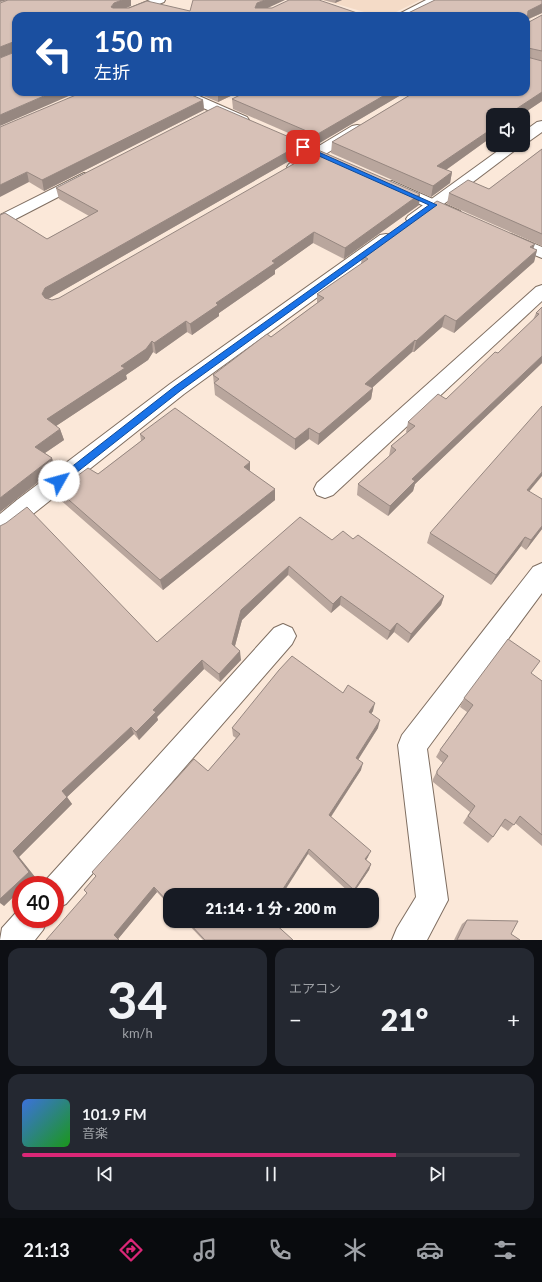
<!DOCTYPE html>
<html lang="ja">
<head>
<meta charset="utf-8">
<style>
	body { margin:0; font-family:Lato,"Noto Sans JP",sans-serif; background:#242831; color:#f1f3f6; height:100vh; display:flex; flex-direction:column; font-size:15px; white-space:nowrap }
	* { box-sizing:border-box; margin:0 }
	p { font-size:13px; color:#9ea1a6 }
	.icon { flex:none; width:22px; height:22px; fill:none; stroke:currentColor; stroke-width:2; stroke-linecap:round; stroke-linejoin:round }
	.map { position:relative; height:940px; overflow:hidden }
	.panel { display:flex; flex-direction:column; gap:8px; padding:8px; background:#0d0f14; flex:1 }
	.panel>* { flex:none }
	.banner { position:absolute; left:12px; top:12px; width:518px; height:84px; border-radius:12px; box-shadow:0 1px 3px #0004; background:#1a4fa0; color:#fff; overflow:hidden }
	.buttons { position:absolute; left:486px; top:108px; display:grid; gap:8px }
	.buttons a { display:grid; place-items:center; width:44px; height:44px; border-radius:8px; background:#171b24; box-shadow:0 1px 3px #0004; font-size:20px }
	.speed { position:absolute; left:12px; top:876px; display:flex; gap:8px; font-size:20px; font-weight:700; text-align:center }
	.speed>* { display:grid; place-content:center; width:52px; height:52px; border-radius:50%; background:#171b24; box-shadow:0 1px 3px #0004; line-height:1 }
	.speed .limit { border:6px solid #d22; background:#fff; color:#111 }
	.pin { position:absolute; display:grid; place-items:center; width:34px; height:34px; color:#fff; margin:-17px; border-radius:8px; box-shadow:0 2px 6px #0006 }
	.me { position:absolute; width:44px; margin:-22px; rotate:52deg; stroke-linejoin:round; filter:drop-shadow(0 0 3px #0008) }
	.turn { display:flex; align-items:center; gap:14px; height:84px; padding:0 16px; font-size:18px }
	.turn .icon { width:52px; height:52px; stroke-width:2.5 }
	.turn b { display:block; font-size:28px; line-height:34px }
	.big { font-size:30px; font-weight:800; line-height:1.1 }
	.panel .card { flex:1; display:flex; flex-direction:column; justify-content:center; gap:6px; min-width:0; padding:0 14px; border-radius:12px; background:#242831 }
	.panel .dial { align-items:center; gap:0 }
	.dial b { font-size:52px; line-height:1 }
	.song { display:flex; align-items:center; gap:12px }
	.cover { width:48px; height:48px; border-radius:6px; background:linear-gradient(135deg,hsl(220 70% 55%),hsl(120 70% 35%)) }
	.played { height:4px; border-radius:2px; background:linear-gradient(90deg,#db2777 75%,#363941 75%) }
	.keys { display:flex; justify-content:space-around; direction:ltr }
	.heat { display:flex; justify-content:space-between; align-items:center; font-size:22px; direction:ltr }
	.panel .tiles { flex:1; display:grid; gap:8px; grid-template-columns:1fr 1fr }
	.card:last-child { grid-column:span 2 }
	.trip { position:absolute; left:163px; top:888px; width:216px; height:40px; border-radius:12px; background:#171b24; box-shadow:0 1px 3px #0004; font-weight:800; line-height:40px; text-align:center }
	.tab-bar { display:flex; height:64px; justify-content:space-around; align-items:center; background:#090b0e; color:#9ea1a6 }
	.tab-bar .icon { width:28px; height:28px }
	.tab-bar .on { color:#db2777 }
	.tab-bar b { font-size:18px; color:#f1f3f6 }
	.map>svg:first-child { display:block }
	.built { fill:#f4dbc7 }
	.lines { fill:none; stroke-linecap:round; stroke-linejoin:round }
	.minor-casing { stroke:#7f6e61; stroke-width:2 }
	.tertiary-casing { stroke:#7f6e61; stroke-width:2 }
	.minor { fill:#fff; fill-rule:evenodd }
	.tertiary { fill:#fff; fill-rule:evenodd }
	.wall { fill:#b9a69d }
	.shaded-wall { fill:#968780 }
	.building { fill:#d7c1b7; stroke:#968780 }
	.route { fill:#1a73e8; stroke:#114b97 }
</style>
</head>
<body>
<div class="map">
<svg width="542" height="940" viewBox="0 0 542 940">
	<rect width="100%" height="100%" fill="#fbe8d9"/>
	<polygon class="built" points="323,0 420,0 388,16 378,16"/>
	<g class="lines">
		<defs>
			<g id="minor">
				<polygon points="150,0 165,0 164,2 130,16 114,16 116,14"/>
				<polygon points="426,0 439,0 438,2 412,16 397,16 399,14"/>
				<polygon points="172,92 190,92 247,117 249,120 247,123 242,124 237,123 174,95"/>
				<polygon points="357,125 362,126 364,129 362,132 299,170 294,171 289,170 287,167 289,164 352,126"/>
				<polygon points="84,173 89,175 92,178 89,181 6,224 0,226 0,215"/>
				<polygon points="392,181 460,211 462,214 460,217 454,219 448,217 387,189 384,186 387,183"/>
				<polygon points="511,234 542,247 542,258 505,243 503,239 505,235"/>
				<polygon points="542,285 542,301 333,495 325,498 317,495 314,489 317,483 536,287"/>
				<path d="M25 498 33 500 36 507C30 520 13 532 0 537V514L17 500Z"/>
				<polygon points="542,563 542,593 427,749 448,900 427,940 392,940 397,928 416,897 398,745 402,735 533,567"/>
				<polygon points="283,624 292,628 296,636 292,644 66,904 55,909 55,885 42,885 44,882 274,628"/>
				<polygon points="21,907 21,919 48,919 43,930 35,940 0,940 2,928"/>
			</g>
			<g id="tertiary">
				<polygon points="542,121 542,132 528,142 523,143 523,132 537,122"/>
				<polygon points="506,145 522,145 420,222 414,224 408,222 406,219 408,216"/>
				<polygon points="386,234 392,235 394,239 392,243 184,394 33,514 25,516 17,514 14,507 17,500 170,384 380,235"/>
			</g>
		</defs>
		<use href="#minor" class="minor-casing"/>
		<use href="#tertiary" class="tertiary-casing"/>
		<use href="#minor" class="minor"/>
		<use href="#tertiary" class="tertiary"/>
	</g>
	<g class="wall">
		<polygon points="323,0 342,0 335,3"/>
		<polygon points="435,0 542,0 542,13 527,20 527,21 529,22 542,15 542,101 521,115 493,115 493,136 446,170 452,172 450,183 431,197 331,153 332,142 415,92 526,92 526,16 402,16"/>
		<polygon points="194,92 239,92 218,102"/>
		<polygon points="246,92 406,92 316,145 233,109 232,99"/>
		<polygon points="203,100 204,110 44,191 29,182 0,127"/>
		<polygon points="303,143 303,153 48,299 52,300 420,194 419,205 344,259 313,243 275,270 275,274 219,313 219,316 192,335 187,332 156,354 153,352 148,360 126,375 127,379 56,426 60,429 64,440 45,453 52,458 55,469 0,512 47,239 89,216 59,199 56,188"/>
		<polygon points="542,149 542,246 447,204 449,193 489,189"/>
		<polygon points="533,249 537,250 534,262 454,333 442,327 414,352 412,352 372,388 373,388 371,399 318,445 309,439 295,450 215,395 213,375 271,337 317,303 317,294 361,264 362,255"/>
		<polygon points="542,307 542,363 415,484 413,491 388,516 357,495 358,484 389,456 391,446 407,433 406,432 408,422 446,399 498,353 533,320 536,313"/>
		<polygon points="140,434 250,472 275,489 275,500 163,590 57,497 53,486 98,474 141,441"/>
		<polygon points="529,492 542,529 526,550 521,546 491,585 427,543 430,533"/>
		<polygon points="0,526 157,642 332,540 353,539 444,596 441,605 408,643 394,632 387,640 340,605 331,613 288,575 242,620 235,646 241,660 220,682 204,669 157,717 158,720 139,740 134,734 67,797 72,804 19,857 35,877 26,885 21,885 4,906"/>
		<polygon points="531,674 542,681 542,846 515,823 508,831 501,826 493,837 488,843 463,823 470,812 433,782 433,779 437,771 443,763 436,757 440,750 467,712 460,707 464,698"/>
		<polygon points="343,693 373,711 371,714 378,728 358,760 361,770 331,817 368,857 366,860 371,864 369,870 352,895 308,854 170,895 170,906 157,892 118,939 119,940 46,940 208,771 236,738 233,736 232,728"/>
		<polygon points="467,920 511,934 520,940 454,940 462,924"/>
		<polygon points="185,921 272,921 293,940 203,940"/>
	</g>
	<g class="shaded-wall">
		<polygon points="0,0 8,0 0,2"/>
		<polygon points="122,0 131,0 131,6 115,13 111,7 114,3"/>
		<polygon points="265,0 285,0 257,13 255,8 257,3"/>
		<polygon points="336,0 342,0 335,3"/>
		<polygon points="542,4 542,13 526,20 528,11"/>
		<polygon points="13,42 15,52 0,58 0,47"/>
		<polygon points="53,92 78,92 0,126 0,115"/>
		<polygon points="218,92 239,92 218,102"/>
		<polygon points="390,92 406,92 316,145 316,135"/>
		<polygon points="542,92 542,101 521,115 507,115"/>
		<polygon points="203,100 204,110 44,191 42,180"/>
		<polygon points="493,128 493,136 436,177 437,166"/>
		<polygon points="303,143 303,153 48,299 45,305 42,294 45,288"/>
		<polygon points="27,172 29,182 0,197 0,185"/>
		<polygon points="452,172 450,183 431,197 433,186"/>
		<polygon points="420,194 419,205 344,259 345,248"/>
		<polygon points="314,232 313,243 275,270 275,274 219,313 219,316 192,335 190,324 216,303 272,261"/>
		<polygon points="535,244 531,255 530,247"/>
		<polygon points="537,250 534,262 454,333 456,321"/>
		<polygon points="445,315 442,327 414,352 416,341"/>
		<polygon points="186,321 187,332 156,354 154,343"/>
		<polygon points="415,340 412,352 364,395 365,384"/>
		<polygon points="152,341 153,352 148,360 126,375 127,379 50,430 47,419 121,366"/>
		<polygon points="542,356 542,363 415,484 413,491 388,516 390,506 412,479"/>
		<polygon points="373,388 371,399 318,445 319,434"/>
		<polygon points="309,428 309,439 295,450 295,439"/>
		<polygon points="60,429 64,440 39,457 35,447"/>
		<polygon points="52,458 55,469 0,512 0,498"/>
		<polygon points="250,462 250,473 244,467"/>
		<polygon points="542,472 542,476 522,500 527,490"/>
		<polygon points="275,489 275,500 163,590 160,580"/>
		<polygon points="542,526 542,529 526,550 531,540"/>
		<polygon points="525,537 521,546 491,585 496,575"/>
		<polygon points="289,566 288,575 242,620 233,653 232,644 241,610"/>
		<polygon points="341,596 340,605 331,613 333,604"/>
		<polygon points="444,596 441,605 408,643 411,634"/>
		<polygon points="397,623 394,632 387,640 390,631"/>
		<polygon points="240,651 241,660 220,682 219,674"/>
		<polygon points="202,660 204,669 157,717 158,720 139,740 136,732 153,710"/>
		<polygon points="375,703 373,711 366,721 369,712"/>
		<polygon points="380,720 378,728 354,766 356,758"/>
		<polygon points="131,727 134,734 67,797 72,804 19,857 35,877 26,885 21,885 21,890 4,906 0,903 0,899 13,851 62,791"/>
		<polygon points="363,763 361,770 328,821 329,815"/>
		<polygon points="309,849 308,854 282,895 279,895"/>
		<polygon points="371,851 368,857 363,865 365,859"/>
		<polygon points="371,864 369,870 352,895 354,890"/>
		<polygon points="154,887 157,892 118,939 119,940 114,935"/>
	</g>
	<g class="building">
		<polygon points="8,0 122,0 114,3 111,7 113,8 129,8 147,1 190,11 193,0 265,0 257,3 255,8 272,8 289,0 319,0 366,16 16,16 16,92 53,92 0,115 0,58 15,52 15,43 13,42 0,47 0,3"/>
		<polygon points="435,0 542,0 542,4 528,11 527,21 529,22 542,15 542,51 528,48 527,57 542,61 542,92 507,115 493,115 493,128 437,166 452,172 433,186 332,142 415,92 526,92 526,16 402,16"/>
		<polygon points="83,92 185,92 203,100 42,180 27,172 0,185 0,127"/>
		<polygon points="246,92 390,92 316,135 232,99"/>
		<polygon points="217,106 303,143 45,288 42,294 45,298 52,300 59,298 318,150 420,194 345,248 314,232 272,261 275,263 216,303 218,305 190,324 186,321 154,343 152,341 146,349 121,366 125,368 47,419 60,429 35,447 52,458 0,498 0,215 5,213 47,239 98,211 56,188"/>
		<polygon points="542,149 542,234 449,193 468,180 489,189"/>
		<polygon points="437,201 535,244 530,247 537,250 456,321 445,315 416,341 415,340 365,384 373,388 319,434 309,428 295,439 214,383 219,379 213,375 267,334 271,337 324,298 317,294 368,259 362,255"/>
		<polygon points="542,307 542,356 412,479 415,481 390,506 358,484 396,450 391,446 415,426 408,422 438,394 446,399 495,352 498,353 539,314 536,313"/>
		<polygon points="542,406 542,472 527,490 542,499 542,526 531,540 525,537 496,575 430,533"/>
		<polygon points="175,408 250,462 244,467 275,489 160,580 53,486 71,472 77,476 88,468 98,474 145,438 140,434"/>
		<polygon points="27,507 157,642 300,517 332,540 343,531 353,539 358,535 444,596 411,634 397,623 390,631 341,596 333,604 289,566 241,610 232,644 240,651 219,674 202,660 153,710 156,712 136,732 131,727 62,791 67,797 13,851 29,872 0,899 0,526 6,523"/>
		<polygon points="508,639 540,661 531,673 542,681 542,835 520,816 514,825 505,819 493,837 468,816 475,806 437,774 437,771 448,756 440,750 473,705 464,698"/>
		<polygon points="292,656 343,693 348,685 375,703 369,712 380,720 356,758 363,763 329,815 371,851 365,859 371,864 354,890 309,849 279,895 170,895 170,904 154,887 114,935 119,940 46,940 87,893 84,890 96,876 92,872 194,759 208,771 240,734 232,728 279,670"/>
		<polygon points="467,920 518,921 511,934 520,940 457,940"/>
		<polygon points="187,921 272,921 293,940 205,940"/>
	</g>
	<polygon class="route" points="301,146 305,146 437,205 180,391 62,484 56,484 54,481 56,479 174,387 429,205 301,148"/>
</svg>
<div class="buttons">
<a><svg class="icon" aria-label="sound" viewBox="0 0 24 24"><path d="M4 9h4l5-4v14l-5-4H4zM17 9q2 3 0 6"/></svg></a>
</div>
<div class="speed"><div class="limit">40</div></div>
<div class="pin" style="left:303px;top:147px;background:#d93025"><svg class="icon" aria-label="arrive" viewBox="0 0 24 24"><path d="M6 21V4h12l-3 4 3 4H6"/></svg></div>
<svg class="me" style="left:59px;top:481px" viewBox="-20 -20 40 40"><circle r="19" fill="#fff"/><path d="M0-13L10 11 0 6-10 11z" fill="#1a73e8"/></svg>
<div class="trip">21:14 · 1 分 · 200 m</div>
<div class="banner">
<div class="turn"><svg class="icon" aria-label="left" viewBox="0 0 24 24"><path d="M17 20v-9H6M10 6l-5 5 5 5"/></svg><div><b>150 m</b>左折</div></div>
</div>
</div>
<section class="panel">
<div class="tiles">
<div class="card dial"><b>34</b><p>km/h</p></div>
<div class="card"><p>エアコン</p>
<div class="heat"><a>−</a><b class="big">21°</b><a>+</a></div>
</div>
<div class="card">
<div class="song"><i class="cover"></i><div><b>101.9 FM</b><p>音楽</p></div></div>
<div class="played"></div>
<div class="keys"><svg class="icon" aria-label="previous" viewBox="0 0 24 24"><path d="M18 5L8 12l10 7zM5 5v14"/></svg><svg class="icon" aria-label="pause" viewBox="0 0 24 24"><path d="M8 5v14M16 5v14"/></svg><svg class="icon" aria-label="next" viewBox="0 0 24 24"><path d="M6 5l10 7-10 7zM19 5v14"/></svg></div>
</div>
</div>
</section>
<nav class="tab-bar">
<b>21:13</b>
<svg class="icon on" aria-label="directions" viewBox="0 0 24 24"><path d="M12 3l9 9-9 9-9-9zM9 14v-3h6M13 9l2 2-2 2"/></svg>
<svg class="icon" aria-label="music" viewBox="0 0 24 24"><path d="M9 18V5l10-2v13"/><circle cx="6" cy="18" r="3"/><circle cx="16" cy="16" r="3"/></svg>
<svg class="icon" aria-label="phone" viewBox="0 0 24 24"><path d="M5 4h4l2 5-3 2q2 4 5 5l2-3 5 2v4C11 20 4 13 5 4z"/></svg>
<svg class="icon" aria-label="climate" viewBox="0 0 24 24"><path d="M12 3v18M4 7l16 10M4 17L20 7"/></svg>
<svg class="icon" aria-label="car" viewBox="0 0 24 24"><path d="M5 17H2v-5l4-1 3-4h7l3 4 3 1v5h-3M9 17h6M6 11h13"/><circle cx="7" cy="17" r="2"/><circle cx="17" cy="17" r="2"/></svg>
<svg class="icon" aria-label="filters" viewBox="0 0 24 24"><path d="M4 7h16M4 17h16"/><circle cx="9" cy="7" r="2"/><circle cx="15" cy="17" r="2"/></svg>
</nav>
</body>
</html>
